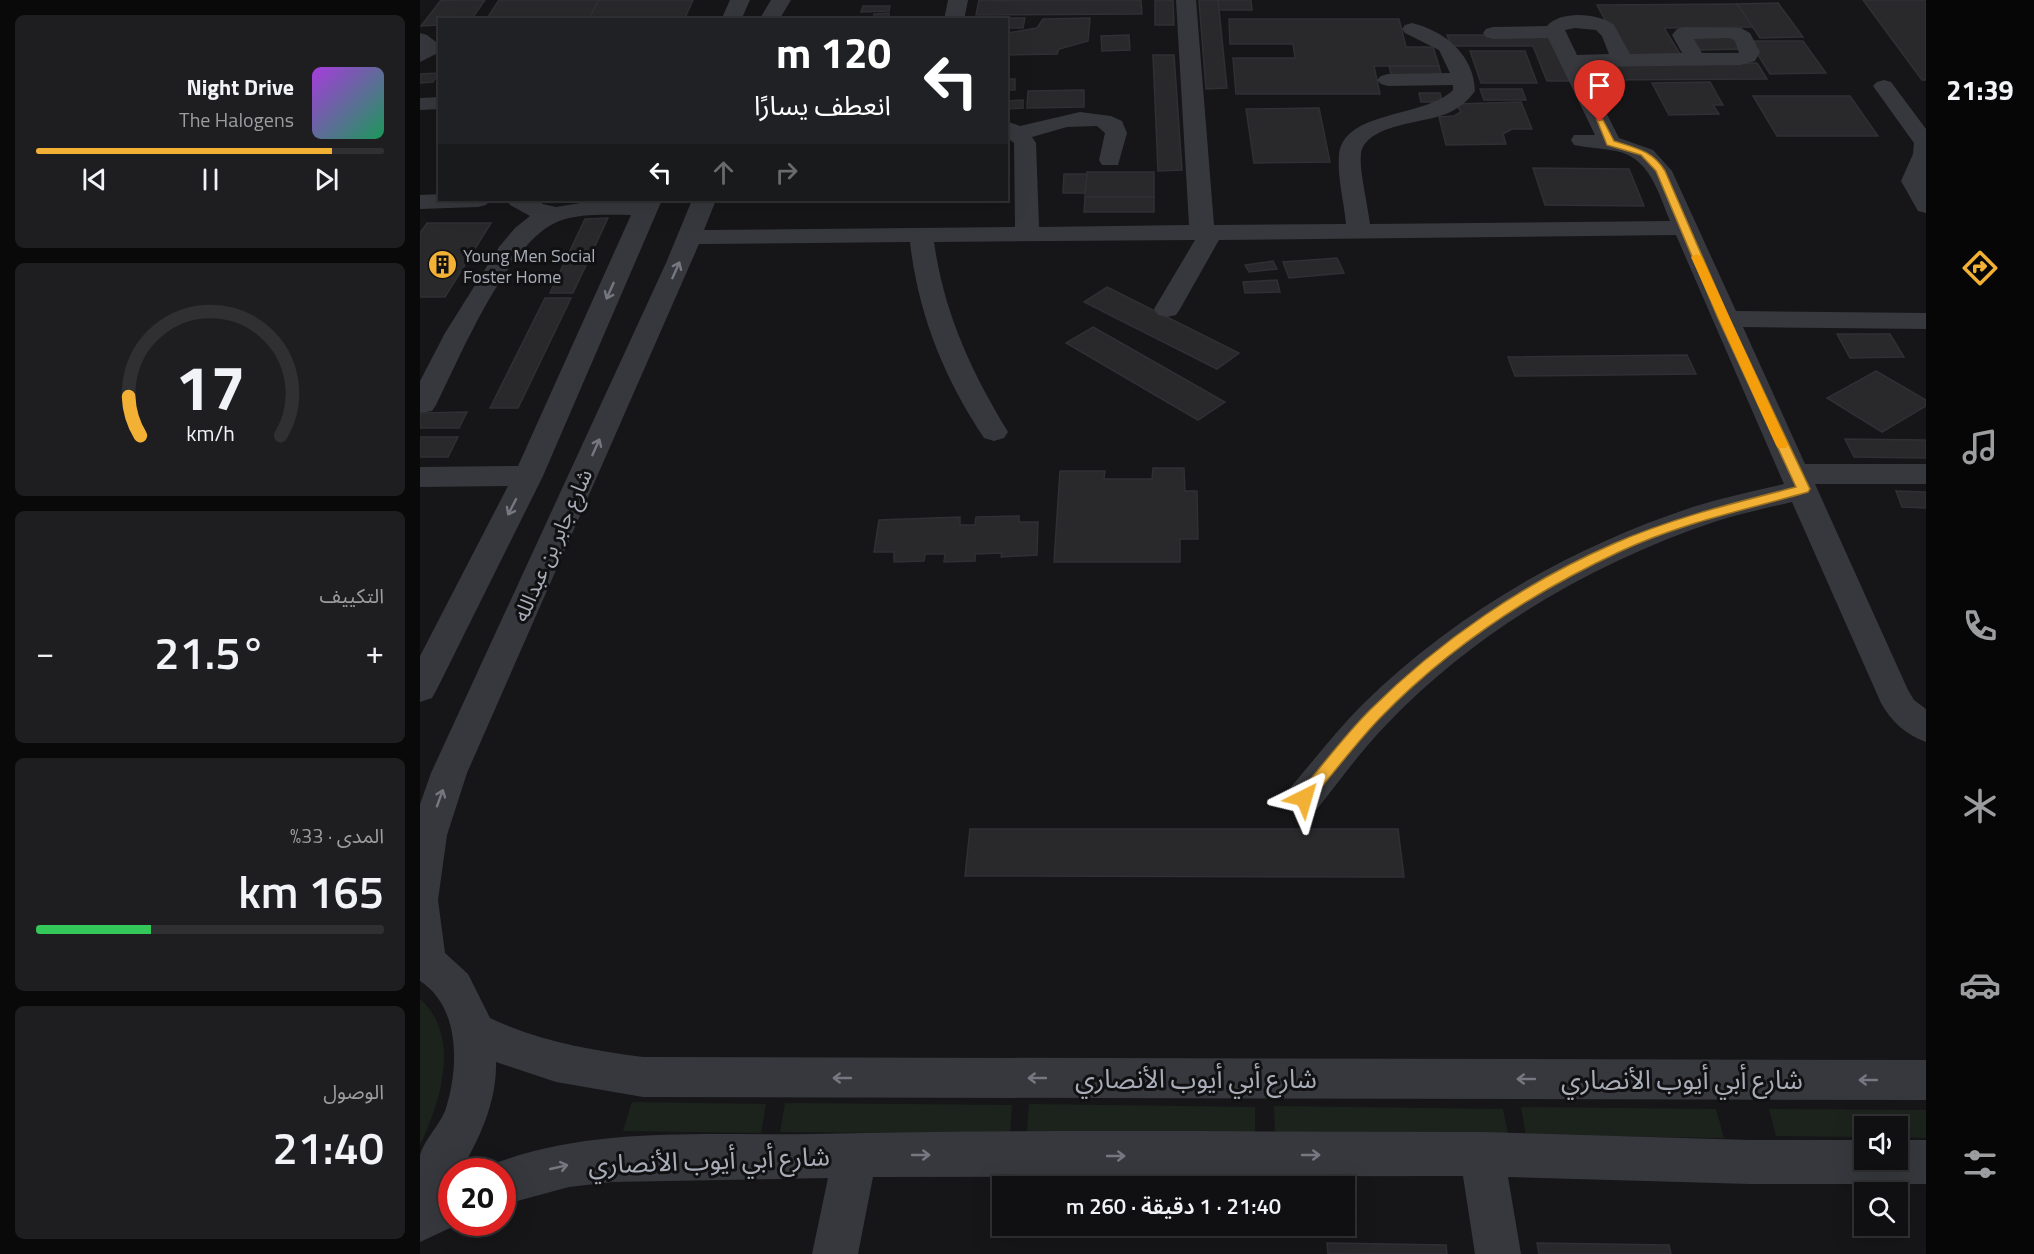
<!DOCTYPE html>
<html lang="ar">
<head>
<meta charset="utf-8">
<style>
	body { margin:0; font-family:"Titillium Web","Noto Sans Arabic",sans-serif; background:#1e1e20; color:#f1f3f6; direction:rtl; height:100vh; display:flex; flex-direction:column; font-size:22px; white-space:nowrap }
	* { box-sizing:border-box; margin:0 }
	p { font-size:20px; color:#9c9d9f }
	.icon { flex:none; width:33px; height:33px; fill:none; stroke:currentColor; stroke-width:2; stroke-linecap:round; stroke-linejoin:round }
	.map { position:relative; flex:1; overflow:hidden; direction:ltr }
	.sheet { display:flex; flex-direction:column; gap:15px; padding:15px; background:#09090a; width:420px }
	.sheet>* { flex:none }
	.banner { position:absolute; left:18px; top:18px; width:570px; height:183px; border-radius:0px; box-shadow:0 6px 24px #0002,0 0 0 2px #303032; direction:rtl; background:#202124; color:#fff; overflow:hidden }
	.buttons { position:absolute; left:1434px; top:1116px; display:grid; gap:12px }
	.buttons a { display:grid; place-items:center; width:54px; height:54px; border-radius:0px; background:#101012; box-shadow:0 6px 24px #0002,0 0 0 2px #303032; font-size:30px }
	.speed { position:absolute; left:18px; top:1158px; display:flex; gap:12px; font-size:30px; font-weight:700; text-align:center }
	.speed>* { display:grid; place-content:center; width:78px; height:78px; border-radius:50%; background:#101012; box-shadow:0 6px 24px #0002,0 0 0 2px #303032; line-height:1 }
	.speed .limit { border:9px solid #d22; background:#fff; color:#111 }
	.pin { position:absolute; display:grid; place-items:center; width:51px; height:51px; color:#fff; margin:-62px -26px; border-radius:50% 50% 50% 0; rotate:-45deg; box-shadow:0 0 6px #0007 }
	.pin .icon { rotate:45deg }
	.me { position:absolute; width:66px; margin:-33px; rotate:40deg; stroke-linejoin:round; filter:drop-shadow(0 0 4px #0008) }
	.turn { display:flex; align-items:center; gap:21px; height:126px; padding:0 18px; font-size:27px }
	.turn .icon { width:78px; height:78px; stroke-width:2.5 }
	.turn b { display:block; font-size:42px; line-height:51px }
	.lanes { display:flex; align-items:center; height:57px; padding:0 18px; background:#0003; justify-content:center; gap:30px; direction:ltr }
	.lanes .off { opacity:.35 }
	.big { font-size:45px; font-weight:600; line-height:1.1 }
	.sheet .card { flex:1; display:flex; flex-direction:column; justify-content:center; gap:9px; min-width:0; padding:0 21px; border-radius:9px; background:#1e1e20 }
	.sheet .dial { align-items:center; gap:0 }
	.dial svg { height:156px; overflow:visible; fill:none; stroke:#303032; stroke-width:7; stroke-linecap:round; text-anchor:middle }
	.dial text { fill:#f1f3f6; stroke:none }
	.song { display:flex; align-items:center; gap:18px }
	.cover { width:72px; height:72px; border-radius:9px; background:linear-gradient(135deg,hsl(280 70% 55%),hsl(150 70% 35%)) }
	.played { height:6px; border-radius:3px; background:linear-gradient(90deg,#f2b134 85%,#303032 85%) }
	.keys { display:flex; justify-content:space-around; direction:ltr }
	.heat { display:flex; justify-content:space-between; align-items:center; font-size:33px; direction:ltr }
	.charge { height:9px; border-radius:4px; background:linear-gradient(90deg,#34c759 33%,#303032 0) }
	.trip { position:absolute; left:572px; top:1176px; width:363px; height:60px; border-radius:0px; background:#101012; box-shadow:0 6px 24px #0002,0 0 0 2px #303032; font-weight:600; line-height:60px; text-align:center; direction:rtl }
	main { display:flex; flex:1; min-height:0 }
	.tabs { display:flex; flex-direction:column; width:108px; justify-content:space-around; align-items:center; background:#060607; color:#9c9d9f }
	.tabs .icon { width:42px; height:42px }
	.tabs .current { color:#f2b134 }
	.tabs b { font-size:27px; color:#f1f3f6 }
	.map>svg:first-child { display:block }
	.green { fill:#1c231d }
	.building { fill:#29292c; stroke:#303034; stroke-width:1.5 }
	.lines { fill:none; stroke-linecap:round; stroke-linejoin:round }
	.minor { fill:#37383d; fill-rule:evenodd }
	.oneway { stroke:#757881 }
	.route { fill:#f2b134; stroke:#9d7322; stroke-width:1.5 }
	.slow { fill:#f59e0b }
	.labels { text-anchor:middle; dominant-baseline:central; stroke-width:6; stroke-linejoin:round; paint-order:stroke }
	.far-poi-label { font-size:18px; fill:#a8adb8; stroke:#111113; text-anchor:start }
	.street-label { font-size:21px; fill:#a8adb8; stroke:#111113 }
	.near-street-label { font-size:26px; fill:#a8adb8; stroke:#111113 }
</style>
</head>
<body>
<main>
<nav class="tabs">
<b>21:39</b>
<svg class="icon current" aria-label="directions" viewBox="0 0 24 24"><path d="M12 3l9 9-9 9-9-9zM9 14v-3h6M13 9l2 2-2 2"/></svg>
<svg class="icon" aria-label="music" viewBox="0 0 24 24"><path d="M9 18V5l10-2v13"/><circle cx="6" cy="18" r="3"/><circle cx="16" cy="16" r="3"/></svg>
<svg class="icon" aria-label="phone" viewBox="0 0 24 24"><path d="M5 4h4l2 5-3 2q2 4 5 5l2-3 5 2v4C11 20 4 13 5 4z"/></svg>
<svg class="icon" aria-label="climate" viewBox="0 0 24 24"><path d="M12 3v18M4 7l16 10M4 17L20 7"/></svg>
<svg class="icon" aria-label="car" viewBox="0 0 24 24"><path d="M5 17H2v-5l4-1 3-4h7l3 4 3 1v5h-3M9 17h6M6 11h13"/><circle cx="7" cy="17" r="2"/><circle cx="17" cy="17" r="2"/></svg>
<svg class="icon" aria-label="filters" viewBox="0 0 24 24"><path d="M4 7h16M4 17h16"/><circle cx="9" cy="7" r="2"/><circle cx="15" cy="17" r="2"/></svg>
</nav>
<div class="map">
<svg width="1506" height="1254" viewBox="0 0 1506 1254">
	<rect width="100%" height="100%" fill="#161618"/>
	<g class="green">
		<path d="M0 999C42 1037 20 1103 0 1145Z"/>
		<polygon points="212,1102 346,1104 341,1133 203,1131"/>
		<polygon points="365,1103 592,1105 590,1134 360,1132"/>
		<polygon points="609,1104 835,1107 835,1134 607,1132"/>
		<polygon points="854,1106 1083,1109 1088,1134 855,1132"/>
		<polygon points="1101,1107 1296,1109 1304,1138 1106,1135"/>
		<polygon points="1349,1109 1506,1110 1506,1138 1478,1137 1478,1126 1444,1126 1444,1137 1356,1136"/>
	</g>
	<g class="building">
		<polygon points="21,0 65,0 51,20 20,20 20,25 1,26"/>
		<polygon points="79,0 179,0 168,20 66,20"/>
		<polygon points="179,0 273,0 264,20 168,20"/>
		<polygon points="559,0 721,0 722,14 556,15"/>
		<polygon points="735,0 753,0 754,25 735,25"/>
		<polygon points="779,0 798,0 807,88 786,89"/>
		<polygon points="798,0 831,0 832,10 799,10"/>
		<polygon points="1443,0 1506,0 1506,80 1502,80"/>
		<polygon points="1358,3 1383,37 1340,38 1317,4"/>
		<polygon points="1317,4 1333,27 1244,28 1260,54 1204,55 1177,5"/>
		<polygon points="443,6 470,6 469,11 441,12"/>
		<polygon points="469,13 469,20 453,20 454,14"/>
		<polygon points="582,18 605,18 603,28 586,28 586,20"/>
		<polygon points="670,18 668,41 639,49 637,54 587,55 588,33 617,28 623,19"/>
		<polygon points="809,19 979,19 986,47 1013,47 1019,66 954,66 960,94 816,94 813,58 875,58 873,44 810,44"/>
		<polygon points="709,35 710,50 682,51 681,36"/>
		<polygon points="1027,35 1131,35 1152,81 1127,81 1113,46 1031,46"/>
		<polygon points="1314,35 1323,49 1277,50 1269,36"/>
		<polygon points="1329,41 1383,41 1406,73 1350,74"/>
		<polygon points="1050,51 1105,51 1117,83 1061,83"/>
		<polygon points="733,55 754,55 762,170 738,171"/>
		<polygon points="1337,63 1347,79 1171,80 1163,64"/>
		<polygon points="969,66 1019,66 1022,78 972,78"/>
		<polygon points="19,73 13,82 0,83 0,74"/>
		<rect x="586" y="79" width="9" height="11"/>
		<polygon points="1290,82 1303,105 1293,105 1299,114 1249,115 1232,83"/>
		<polygon points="1060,89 1102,89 1106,100 1064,100"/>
		<polygon points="664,90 664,107 607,108 608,91"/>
		<polygon points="999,93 1020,93 1022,102 1001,102"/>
		<polygon points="1333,96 1430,96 1458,136 1357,136"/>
		<polygon points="603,100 603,108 586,109 586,101"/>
		<polygon points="1101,102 1112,129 1092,129 1083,134 1086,144 1026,145 1019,117 1034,116 1041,112 1036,104"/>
		<polygon points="899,108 910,162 834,163 826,109"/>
		<polygon points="1113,168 1209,169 1224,206 1125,205"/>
		<polygon points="667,172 734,172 734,197 665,197"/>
		<polygon points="644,174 667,174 665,193 643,193"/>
		<polygon points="665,197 734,197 734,212 664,212"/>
		<polygon points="188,218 153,293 130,293 165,219"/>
		<polygon points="7,223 71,223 25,297 0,297 0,233"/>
		<polygon points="917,258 924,273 869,278 863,262"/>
		<polygon points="853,261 857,269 829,272 825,265"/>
		<polygon points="857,280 860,292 825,293 823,282"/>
		<polygon points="687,287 819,353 797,369 664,302"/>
		<polygon points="125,298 151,298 98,408 70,408"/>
		<polygon points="673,327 805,402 778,420 646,343"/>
		<polygon points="1417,334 1470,334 1484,357 1430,358"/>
		<polygon points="1267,355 1276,374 1095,376 1088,357"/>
		<polygon points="1456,371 1506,400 1506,406 1462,432 1407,398"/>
		<polygon points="47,412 39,428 0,428 0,413"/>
		<polygon points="0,437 38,437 28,457 0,457"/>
		<polygon points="1425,439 1506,440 1506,458 1434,457"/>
		<polygon points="733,468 764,468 765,491 777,491 778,539 760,539 760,562 634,562 640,471 685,471 684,479 732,479"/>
		<polygon points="1476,491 1506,492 1506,508 1482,507"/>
		<polygon points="599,516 599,522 618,522 617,555 581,557 582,553 555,554 555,561 524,562 525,554 505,554 504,561 474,562 474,552 454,552 459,520 540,517 540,525 555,525 556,517"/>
		<polygon points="550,829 978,829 984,877 545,876"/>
		<polygon points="907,1243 1026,1245 1027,1254 908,1254"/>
		<polygon points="1117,1243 1249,1245 1251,1254 1119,1254"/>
	</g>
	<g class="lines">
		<g class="minor">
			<polygon points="310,0 330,0 321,20 301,20"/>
			<polygon points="351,0 371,0 359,20 339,20"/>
			<polygon points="528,0 548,0 544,20 524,20"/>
			<path d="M756 0H776L794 225 926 224C924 202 917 176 919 155 923 110 1005 118 1033 90V85L968 86 961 84 957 80 961 76 968 74 1030 73 1019 50 985 33 982 29 985 25 992 23C1025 31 1054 55 1055 91 1047 102 1038 109 1026 114 1005 123 945 124 941 154 939 170 948 206 950 224L1250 221C1238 192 1230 158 1196 151 1182 148 1168 148 1154 145L1151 140 1154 135H1175L1128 38 1073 39 1066 37 1063 33 1066 29 1073 27 1127 26C1140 10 1179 13 1194 25L1210 54 1262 53 1252 35 1257 29 1264 27 1321 28 1330 33 1340 52 1335 61 1320 65 1163 67 1199 138 1233 150 1252 171 1316 311 1506 313V329L1323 327 1385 464H1506V484H1395L1488 690 1494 700 1506 709V742C1486 735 1471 721 1461 703L1372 502C1347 508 1322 513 1297 521 1174 562 1057 630 967 724 941 751 920 780 897 809L884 813 871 809 866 798 871 787C894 760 917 730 942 705 1035 613 1153 546 1276 506 1305 497 1335 491 1364 484L1256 235 799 240 760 309 756 315 747 317 738 315 734 309 775 240 514 242C524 313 551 371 588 432L584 438 574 441 564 438C524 378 498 314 490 242L279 244 47 773 27 835 18 900 25 953 48 974 70 1018C118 1041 170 1050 223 1057L1506 1060V1100L223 1097 136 1082 76 1062C77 1101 60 1138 40 1172H32V1222H43L0 1242C0 1222 0 1171 0 1155 4 1140 19 1126 25 1111 39 1070 41 1007 0 981V804L11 773 246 263 272 200H296L284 230 595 227 594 143 586 137V121L600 126 660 112 691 116 702 121 707 133 698 165H682L679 160 685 133 677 126 647 127 612 137 616 143 619 227 769 225ZM1155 28 1176 30 1182 36 1189 54 1157 55 1145 30ZM1310 38 1315 41 1319 53H1282L1274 39Z"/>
			<polygon points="0,33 7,35 20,45 16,54 0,62"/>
			<polygon points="1464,80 1471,82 1506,129 1506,213 1498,211 1481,181 1493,154 1494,143 1453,86 1457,82"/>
			<polygon points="20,97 20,109 0,110 0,98"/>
			<polygon points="20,194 20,200 70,200 66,205 58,207 0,209 0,195"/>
			<path d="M87 200H117L123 204 136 207 172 201 242 200 123 476 17 689 12 698 0 702V656L88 486 0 487V467L98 466 211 215C188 215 161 213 139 221 88 241 40 357 16 405L12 411 0 413V381L25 333 79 247 95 228 110 216 90 205Z"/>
			<path d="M1062 1132 1330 1140H1444V1160H1478V1140H1506V1184H1330L1088 1177 1101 1254H1055L1043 1176 453 1177 438 1254H392L408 1178 192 1182 149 1187 82 1205V1172H64L66 1167C167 1125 287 1136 394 1134 616 1129 839 1132 1062 1132Z"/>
		</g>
	</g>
	<defs><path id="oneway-shaft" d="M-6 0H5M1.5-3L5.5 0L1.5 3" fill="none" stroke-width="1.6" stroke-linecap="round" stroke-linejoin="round" transform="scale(1.5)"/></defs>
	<g class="oneway">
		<use href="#oneway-shaft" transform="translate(256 270) rotate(-66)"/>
		<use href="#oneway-shaft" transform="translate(190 291) rotate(114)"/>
		<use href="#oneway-shaft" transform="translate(176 447) rotate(-66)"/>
		<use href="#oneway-shaft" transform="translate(92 507) rotate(117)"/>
		<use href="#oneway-shaft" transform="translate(20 798) rotate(-70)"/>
		<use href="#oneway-shaft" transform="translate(422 1078) rotate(-180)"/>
		<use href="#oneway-shaft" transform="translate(617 1078) rotate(-180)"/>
		<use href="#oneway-shaft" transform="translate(1106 1079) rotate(-180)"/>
		<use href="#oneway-shaft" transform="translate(1448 1080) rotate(-180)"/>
		<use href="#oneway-shaft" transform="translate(501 1155)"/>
		<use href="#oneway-shaft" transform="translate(891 1155)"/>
		<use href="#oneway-shaft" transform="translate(696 1156)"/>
		<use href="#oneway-shaft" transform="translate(139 1167) rotate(-13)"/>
	</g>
	<path class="route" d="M1177 120H1183L1194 141C1216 148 1233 151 1245 171L1309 318 1390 489 1388 492C1325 510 1261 523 1201 551 1113 592 1028 648 960 718 935 744 913 774 889 802H879L877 798 879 793C902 766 924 736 950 710 1019 641 1104 583 1193 544 1252 518 1314 503 1376 487L1298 318 1236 171 1221 155 1187 145Z"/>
	<polygon class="slow" points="1277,254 1282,257 1368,445 1366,448 1358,448 1356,445 1271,257"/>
	<defs>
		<symbol id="building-disc" viewBox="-11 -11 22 22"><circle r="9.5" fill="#f2b134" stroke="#111113"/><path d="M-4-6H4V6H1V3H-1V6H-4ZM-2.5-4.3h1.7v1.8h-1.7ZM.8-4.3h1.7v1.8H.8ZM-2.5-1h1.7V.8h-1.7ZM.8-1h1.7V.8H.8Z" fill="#111"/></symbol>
	</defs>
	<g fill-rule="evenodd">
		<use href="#building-disc" x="6" y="248" width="33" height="33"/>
	</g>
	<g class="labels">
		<g class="far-poi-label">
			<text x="43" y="255">Young Men Social<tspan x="43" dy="21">Foster Home</tspan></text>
		</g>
		<g class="street-label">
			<text transform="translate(132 545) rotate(-66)">شارع جابر بن عبدالله</text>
		</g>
		<g class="near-street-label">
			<text x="776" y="1078">شارع أبي أيوب الأنصاري</text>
			<text x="1262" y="1079">شارع أبي أيوب الأنصاري</text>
			<text transform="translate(289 1160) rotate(-2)">شارع أبي أيوب الأنصاري</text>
		</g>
	</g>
</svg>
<div class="buttons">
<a><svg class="icon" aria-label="sound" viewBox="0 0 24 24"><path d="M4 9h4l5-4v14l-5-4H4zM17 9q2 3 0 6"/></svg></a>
<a><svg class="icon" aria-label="search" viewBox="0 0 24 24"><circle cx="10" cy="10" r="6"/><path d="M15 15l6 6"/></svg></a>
</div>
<div class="speed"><div class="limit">20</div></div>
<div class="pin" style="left:1180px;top:122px;background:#d93025"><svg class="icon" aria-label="arrive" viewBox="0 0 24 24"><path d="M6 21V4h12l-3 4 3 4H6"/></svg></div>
<svg class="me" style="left:884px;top:798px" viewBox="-20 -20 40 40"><path d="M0-17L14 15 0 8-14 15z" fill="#f2b134" stroke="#fff" stroke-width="4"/></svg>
<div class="trip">21:40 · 1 دقيقة · 260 m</div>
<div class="banner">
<div class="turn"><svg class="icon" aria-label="left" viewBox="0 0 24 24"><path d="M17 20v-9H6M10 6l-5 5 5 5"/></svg><div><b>120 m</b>انعطف يسارًا</div></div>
<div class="lanes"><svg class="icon" aria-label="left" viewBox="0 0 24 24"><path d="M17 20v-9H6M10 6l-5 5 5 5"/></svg><svg class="icon off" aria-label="ahead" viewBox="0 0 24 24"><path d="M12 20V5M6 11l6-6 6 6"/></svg><svg class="icon off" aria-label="right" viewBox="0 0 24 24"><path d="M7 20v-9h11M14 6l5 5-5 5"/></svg></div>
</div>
</div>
<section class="sheet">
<div class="card">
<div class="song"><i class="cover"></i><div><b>Night Drive</b><p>The Halogens</p></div></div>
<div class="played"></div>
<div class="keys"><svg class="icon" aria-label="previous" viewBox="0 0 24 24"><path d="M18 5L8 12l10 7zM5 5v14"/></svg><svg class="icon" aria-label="pause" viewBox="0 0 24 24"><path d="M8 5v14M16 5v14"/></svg><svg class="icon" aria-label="next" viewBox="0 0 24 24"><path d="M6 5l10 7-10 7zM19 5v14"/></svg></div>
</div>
<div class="card dial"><svg viewBox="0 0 100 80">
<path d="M14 69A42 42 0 1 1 86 69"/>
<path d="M14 69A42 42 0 0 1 8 49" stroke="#f2b134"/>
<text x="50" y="56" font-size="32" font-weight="700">17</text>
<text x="50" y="72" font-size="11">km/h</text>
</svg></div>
<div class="card"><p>التكييف</p>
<div class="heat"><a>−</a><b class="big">21.5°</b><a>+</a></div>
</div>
<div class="card"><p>المدى · 33%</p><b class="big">165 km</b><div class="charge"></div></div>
<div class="card"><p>الوصول</p><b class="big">21:40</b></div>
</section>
</main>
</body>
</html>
